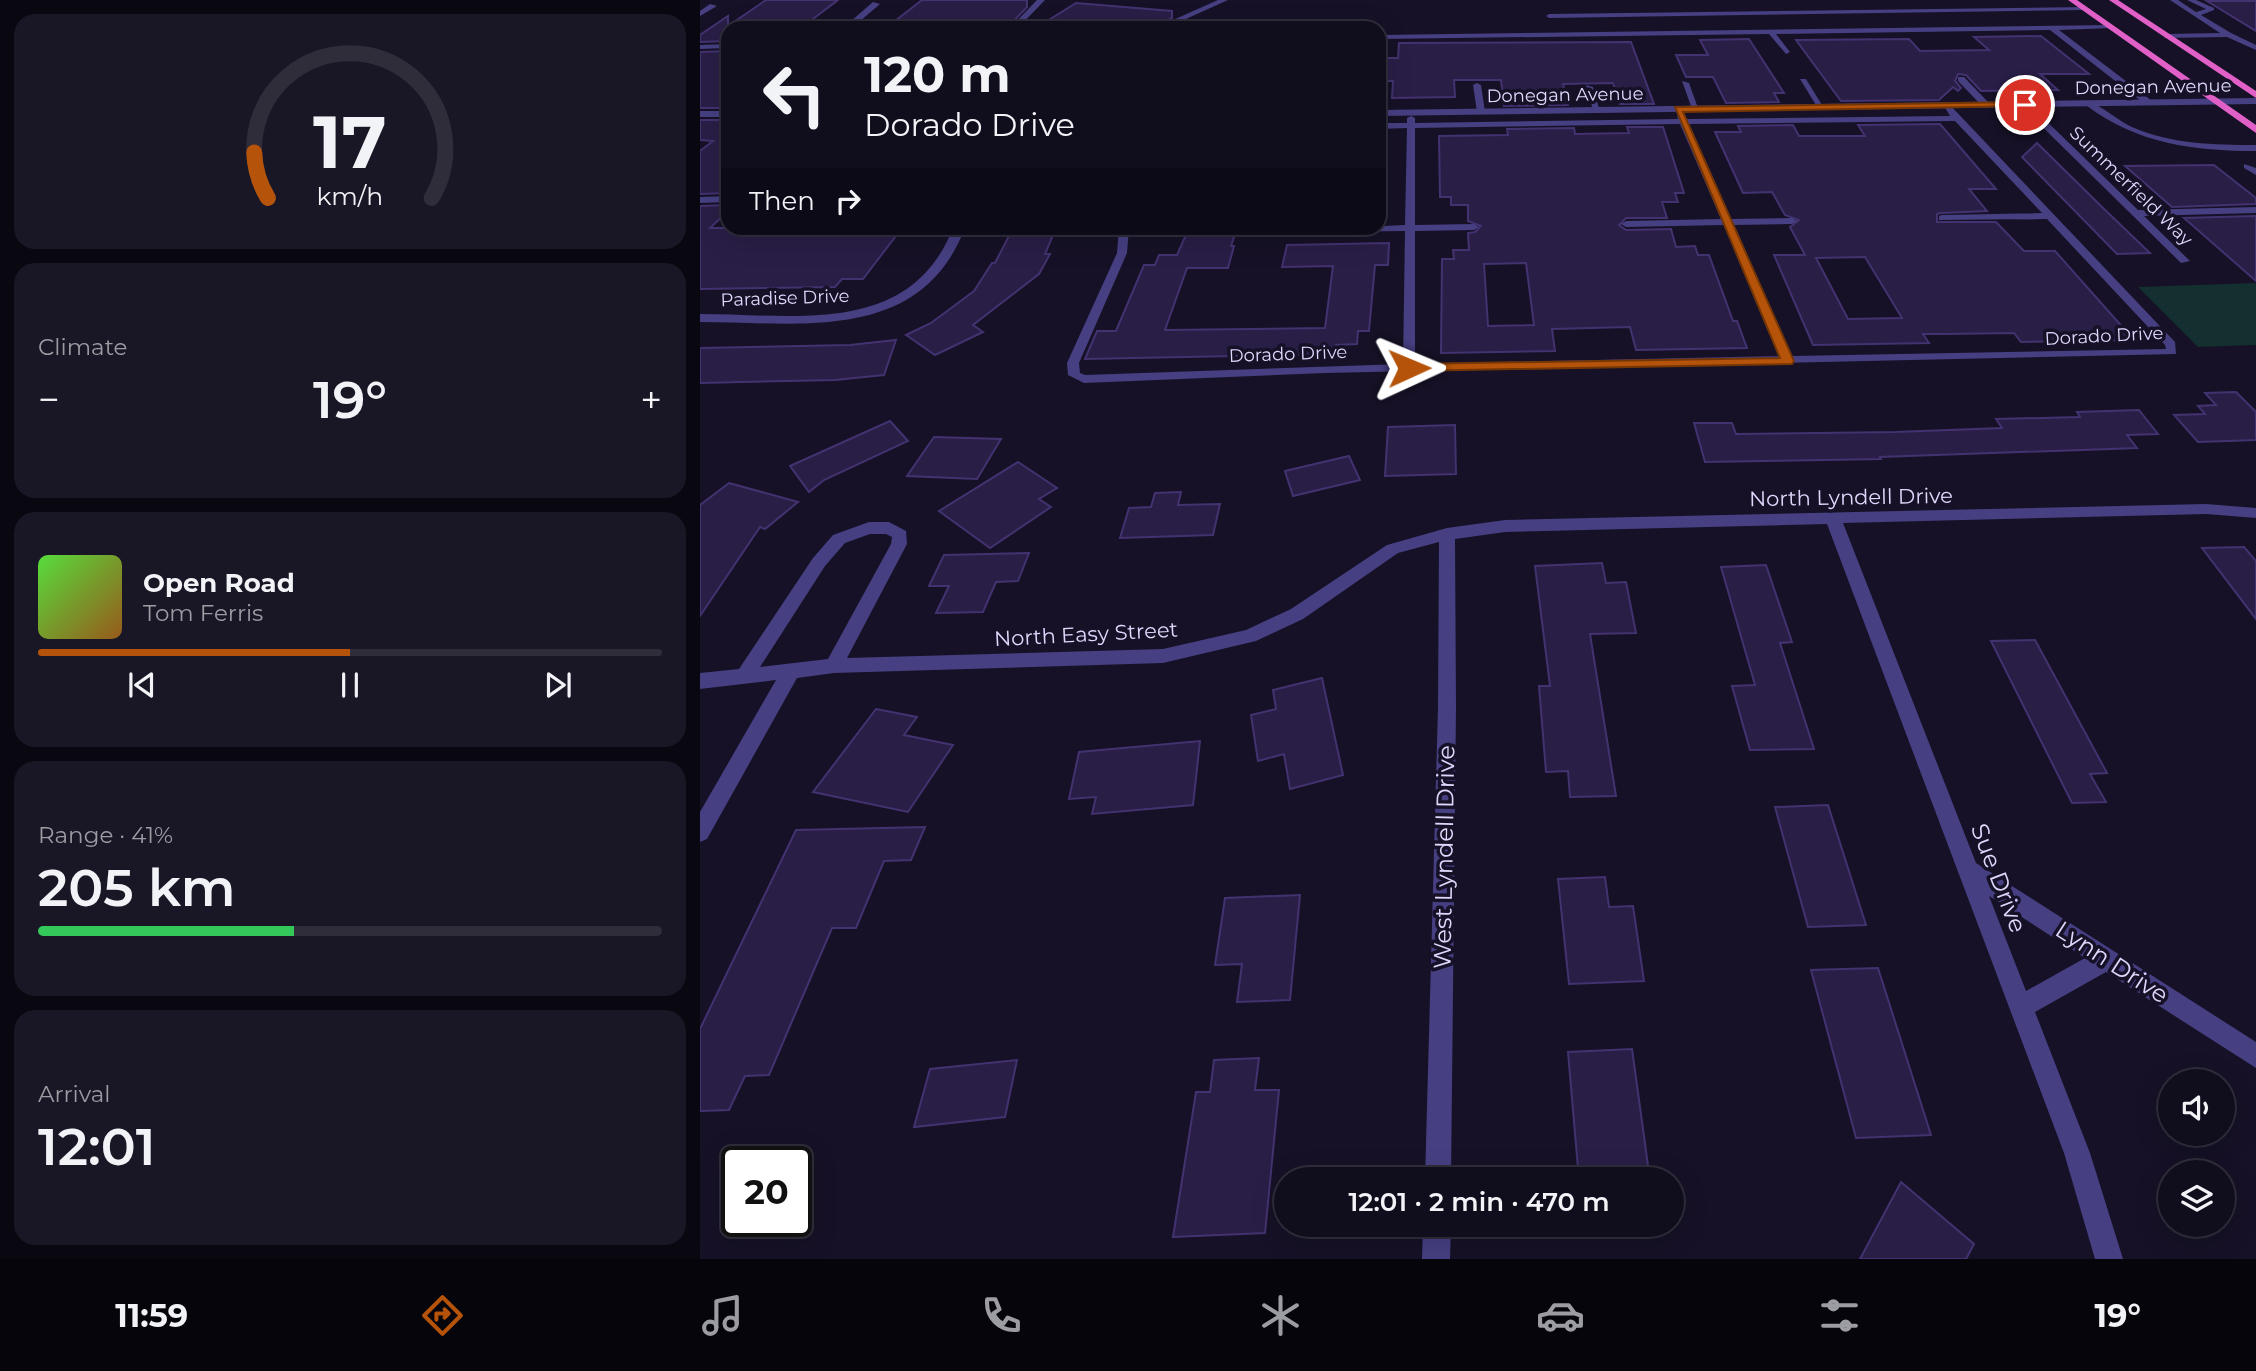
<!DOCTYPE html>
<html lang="en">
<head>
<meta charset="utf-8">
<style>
	body { margin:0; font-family:Montserrat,sans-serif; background:#191625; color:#f1f3f6; height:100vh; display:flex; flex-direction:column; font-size:26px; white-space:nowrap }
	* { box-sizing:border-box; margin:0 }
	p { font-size:23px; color:#9c9ca3 }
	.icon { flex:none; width:38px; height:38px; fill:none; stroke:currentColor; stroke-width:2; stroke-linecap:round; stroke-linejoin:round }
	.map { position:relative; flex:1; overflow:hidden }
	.sheet { display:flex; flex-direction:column; gap:14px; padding:14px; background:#09070f; width:700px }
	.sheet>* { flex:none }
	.hud { position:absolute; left:21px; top:21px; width:665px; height:214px; border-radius:21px; box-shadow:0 7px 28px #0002,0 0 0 2px #302d3b; background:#100d1c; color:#f1f3f6; overflow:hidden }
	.buttons { position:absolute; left:1458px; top:1069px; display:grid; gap:14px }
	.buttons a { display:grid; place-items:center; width:77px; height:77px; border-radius:50%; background:#100d1c; box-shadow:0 7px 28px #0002,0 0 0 2px #302d3b; font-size:35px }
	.speed { position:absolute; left:21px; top:1146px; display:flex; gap:14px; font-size:35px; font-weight:700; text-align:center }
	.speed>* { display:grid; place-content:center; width:91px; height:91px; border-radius:50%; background:#100d1c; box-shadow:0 7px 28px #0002,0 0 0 2px #302d3b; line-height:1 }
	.speed .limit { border:4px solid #111; border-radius:10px; background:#fff; color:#111 }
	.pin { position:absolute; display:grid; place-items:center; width:60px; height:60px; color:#fff; margin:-30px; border:4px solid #fff; border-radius:50%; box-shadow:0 2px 7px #0007 }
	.me { position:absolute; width:77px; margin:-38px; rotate:89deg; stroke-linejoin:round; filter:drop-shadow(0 0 5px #0008) }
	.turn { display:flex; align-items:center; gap:24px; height:147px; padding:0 28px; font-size:32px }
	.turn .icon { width:91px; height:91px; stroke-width:2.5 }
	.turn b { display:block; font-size:49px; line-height:60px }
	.then { display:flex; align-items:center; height:66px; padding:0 28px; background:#0003; gap:14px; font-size:26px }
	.big { font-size:52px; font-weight:600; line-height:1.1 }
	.sheet .card { flex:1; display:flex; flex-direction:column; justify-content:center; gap:10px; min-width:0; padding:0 24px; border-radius:21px; background:#191625 }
	.sheet .dial { align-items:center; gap:0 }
	.dial svg { height:182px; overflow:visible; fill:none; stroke:#302d3b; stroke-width:7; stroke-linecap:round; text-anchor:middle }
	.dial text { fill:#f1f3f6; stroke:none }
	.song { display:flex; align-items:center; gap:21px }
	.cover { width:84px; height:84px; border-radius:10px; background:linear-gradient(135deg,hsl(110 70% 55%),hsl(30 70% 35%)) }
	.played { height:7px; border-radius:4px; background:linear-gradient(90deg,#b45309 50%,#302d3b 50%) }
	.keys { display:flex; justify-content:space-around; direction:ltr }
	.heat { display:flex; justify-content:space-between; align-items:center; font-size:38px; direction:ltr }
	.charge { height:10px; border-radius:5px; background:linear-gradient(90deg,#34c759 41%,#302d3b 0) }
	.trip { position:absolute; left:574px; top:1167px; width:410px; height:70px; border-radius:35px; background:#100d1c; box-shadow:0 7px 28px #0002,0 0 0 2px #302d3b; font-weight:600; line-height:70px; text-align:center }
	.menu { display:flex; height:112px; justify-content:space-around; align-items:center; background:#06050b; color:#9c9ca3 }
	.menu .icon { width:49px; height:49px }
	.menu .current { color:#b45309 }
	.menu b { font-size:32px; color:#f1f3f6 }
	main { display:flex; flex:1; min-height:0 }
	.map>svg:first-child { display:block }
	.green { fill:#142f30 }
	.building { fill:#291e46; stroke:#433270; stroke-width:2; fill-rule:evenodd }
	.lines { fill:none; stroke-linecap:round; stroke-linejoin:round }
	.service { fill:#463f82; fill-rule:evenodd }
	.minor { fill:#463f82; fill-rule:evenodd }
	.tertiary { fill:#463f82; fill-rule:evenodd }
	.trunk { fill:#e060c8; fill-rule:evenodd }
	.route { fill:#b45309; stroke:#753606; stroke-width:2 }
	.labels { text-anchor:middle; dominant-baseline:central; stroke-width:7; stroke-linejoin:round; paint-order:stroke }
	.far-street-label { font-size:18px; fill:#dfd8fd; stroke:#161126 }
	.street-label { font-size:21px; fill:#dfd8fd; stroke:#161126 }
	.near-street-label { font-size:24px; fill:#dfd8fd; stroke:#161126 }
</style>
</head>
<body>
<main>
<section class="sheet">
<div class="card dial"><svg viewBox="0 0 100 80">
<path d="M14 69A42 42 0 1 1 86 69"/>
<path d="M14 69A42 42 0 0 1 8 49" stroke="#b45309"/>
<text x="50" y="56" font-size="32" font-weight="700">17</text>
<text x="50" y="72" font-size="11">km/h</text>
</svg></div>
<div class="card"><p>Climate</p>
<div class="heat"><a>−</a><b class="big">19°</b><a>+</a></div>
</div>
<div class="card">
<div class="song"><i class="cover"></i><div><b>Open Road</b><p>Tom Ferris</p></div></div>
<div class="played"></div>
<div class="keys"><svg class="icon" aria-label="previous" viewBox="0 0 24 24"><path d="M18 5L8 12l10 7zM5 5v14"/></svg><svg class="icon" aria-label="pause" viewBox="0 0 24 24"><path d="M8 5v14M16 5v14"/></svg><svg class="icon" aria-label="next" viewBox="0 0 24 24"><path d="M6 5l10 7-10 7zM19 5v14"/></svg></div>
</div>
<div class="card"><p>Range · 41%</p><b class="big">205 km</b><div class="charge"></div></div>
<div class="card"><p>Arrival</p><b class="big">12:01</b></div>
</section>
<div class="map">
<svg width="1556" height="1259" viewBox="0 0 1556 1259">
	<rect width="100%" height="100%" fill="#161126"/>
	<polygon class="green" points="1556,283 1556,345 1498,347 1438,287"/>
	<g class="building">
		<polygon points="66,0 138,0 101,28 28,28 28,41 0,42 0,35 28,16 28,26"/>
		<polygon points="222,0 327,0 327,7 307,28 186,28"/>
		<polygon points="1507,1 1556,1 1556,31 1515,6"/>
		<polygon points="376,3 472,11 472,18 453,28 336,28"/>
		<polygon points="1341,36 1389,74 1340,74 1358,90 1281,91 1266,75 1258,74 1255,81 1261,88 1258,91 1253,87 1239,100 1141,101 1096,40 1209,39 1220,51 1289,50 1274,37"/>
		<polygon points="1049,39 1084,93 1074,93 1079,102 1026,103 1013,77 986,77 976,55 1008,55 1000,40"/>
		<polygon points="931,42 954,104 920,104 913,83 863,84 868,105 804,106 801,80 754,80 755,97 692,98 693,81 679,81 679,58 698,58 699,43"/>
		<polygon points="28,51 28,108 0,108 0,52"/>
		<polygon points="0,120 28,120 28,193 0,194 0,151 13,141 0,140"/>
		<path d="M1240 124 1296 189H1269L1287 211 1241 213 1237 214V222H1296L1324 251H1355L1434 340 1321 342 1314 333 1244 334H1223L1229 343 1113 345 1074 255H1105L1090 227 1099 220 1085 215 1072 192 1043 193 1015 132H1041L1038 126 1093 125 1099 136H1165L1158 125ZM1165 257 1202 318 1148 319 1116 258Z"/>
		<path d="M927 127H963L984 193H975L978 202H962L967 218H926L919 225 926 230 971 229 976 247 995 246 998 255H1009L1033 321H1037L1047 348 936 350 930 327 852 329 855 351 741 353 742 259H754L753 250H769L768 233 775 232 781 226 768 221V205H751V197H740L739 136 808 135 807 129 874 128 875 134 929 133ZM826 263 834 325 788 326 784 264Z"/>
		<polygon points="1337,143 1402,207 1450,253 1417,254 1322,157"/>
		<polygon points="1514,165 1556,198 1556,204 1472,207 1425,166"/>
		<polygon points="28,205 28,211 10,228 202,228 163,279 142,279 135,287 0,289 0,206"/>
		<polygon points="1556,216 1556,281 1484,218"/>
		<polygon points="313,228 356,228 345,254 350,254 339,274 273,325 283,332 235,355 206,335 231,323 274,291 292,263 295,263"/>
		<polygon points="489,228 537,228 531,246 534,246 528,268 487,268 465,330 625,328 633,266 582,267 587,245 689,243 688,265 675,265 669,331 658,331 657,344 636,345 634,354 385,359 397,331 416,331 444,265 455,265 459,255 477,255"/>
		<polygon points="196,340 184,375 135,380 0,383 0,348 150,345"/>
		<polygon points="1536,392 1556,412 1556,440 1498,442 1474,415 1505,414 1498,406 1516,405 1505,393"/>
		<polygon points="1439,410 1458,434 1427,435 1437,448 1180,457 1181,459 1005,462 994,423 1032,423 1036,434 1195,432 1302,428 1296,419 1380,417 1377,412"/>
		<polygon points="190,421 208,441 124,480 109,492 90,466"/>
		<polygon points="755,425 756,474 685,476 688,427"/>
		<polygon points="234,437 301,439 277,479 207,476"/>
		<polygon points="649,456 660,480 593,496 585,471"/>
		<polygon points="318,462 357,488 339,499 351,507 290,548 239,511"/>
		<polygon points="29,483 98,502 65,529 60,527 0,616 0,505"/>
		<polygon points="481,492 478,505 520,504 513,535 420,538 429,508 451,507 455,493"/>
		<polygon points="1544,547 1556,561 1556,619 1502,548"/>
		<polygon points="329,553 318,581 296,582 283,612 236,613 249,586 229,586 244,555"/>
		<polygon points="902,563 906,583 926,582 936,633 890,634 916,796 870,797 868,771 846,772 839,686 850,686 835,566"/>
		<polygon points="1066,565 1092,642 1080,643 1114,749 1050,750 1032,686 1055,685 1021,567"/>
		<polygon points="1335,640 1407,773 1390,774 1406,802 1372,803 1291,641"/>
		<polygon points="622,678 643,775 590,789 584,754 558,761 551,715 576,709 573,690"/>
		<polygon points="176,709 217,717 204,735 253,745 208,812 113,792"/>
		<polygon points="500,741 493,805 392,814 396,797 369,799 379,752"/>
		<polygon points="1128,805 1166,925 1108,927 1075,807"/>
		<polygon points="225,827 211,860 184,861 156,928 132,928 69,1075 45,1076 29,1110 0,1111 0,1029 96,830"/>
		<polygon points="905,877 909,907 933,906 944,981 869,984 858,879"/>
		<polygon points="600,895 590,1000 537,1002 542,964 515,965 525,898"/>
		<polygon points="1178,968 1231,1135 1156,1138 1111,970"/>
		<polygon points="932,1049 950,1180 879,1180 868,1052"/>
		<polygon points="559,1058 555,1090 579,1090 565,1233 473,1237 496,1092 510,1092 514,1060"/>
		<polygon points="317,1060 305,1117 214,1127 230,1069"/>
		<polygon points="1201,1182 1274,1244 1266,1259 1160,1259"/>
	</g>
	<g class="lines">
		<g class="service">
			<polygon points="1470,0 1478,0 1496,12 1506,9 1487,0 1496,0 1514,8 1514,10 1501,15 1531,33 1556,45 1556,50 1527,37 1464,38 1467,34 1520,33"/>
			<polygon points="1385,7 1383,10 849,18 846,16 849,14"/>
			<polygon points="1410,25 1412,28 1359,30 1452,101 1452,105 1446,105 1350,30 1076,34 1090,52 1086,54 1069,34 679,39 679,35"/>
			<polygon points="1258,77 1264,77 1289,103 1289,107 1283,107 1258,81"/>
			<polygon points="1100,79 1106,79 1125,110 1119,110"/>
			<polygon points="982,81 989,83 999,111 992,109"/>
			<polygon points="777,83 781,85 785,112 781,114 777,112 773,85"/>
			<polygon points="886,85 893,87 900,112 893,110"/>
			<path d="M1390 102C1405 108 1417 120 1432 127 1471 144 1514 145 1556 145V151C1494 151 1438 144 1387 106Z"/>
			<polygon points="1322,103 1328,103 1438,210 1556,207 1556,213 1444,216 1490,261 1481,263 1322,107"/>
			<path d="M1243 104H1249L1475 342 1476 354 625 373 384 383 368 375 367 363 417 253 419 228H429L427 253 379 363 380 373 385 375 703 364 705 231 620 232 615 229 705 225 707 128 679 129V123H707V118L711 116 715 118V123L978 119 977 116 981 114 987 119 1250 116ZM1255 121 1342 213 1242 215 1239 216V220L1347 219 1465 345 1466 349 1092 356 1034 225 1092 224 1097 221 1092 218 1031 219 989 124ZM980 124 1021 219 926 221 921 224 926 227 1024 225 1080 356 715 364V231L774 230 779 227 774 224 715 225V128Z"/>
			<polygon points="1544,164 1556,168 1556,175 1544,168"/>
		</g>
		<g class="minor">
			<polygon points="337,0 345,0 318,28 310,28"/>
			<polygon points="518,0 528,0 466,28 455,28"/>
			<polygon points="173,2 180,4 152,28 143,28"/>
			<polygon points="10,4 17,6 0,16 0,11"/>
			<rect x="0" y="111" width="28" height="6"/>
			<polygon points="28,196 28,202 0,203 0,197"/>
			<path d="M253 228H265C220 344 101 322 0 322V314C96 314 210 337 253 228Z"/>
			<path d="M1506 504 1556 508V518L1506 514 1143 523 1276 863 1556 1042V1068L1406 972 1335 1012 1390 1153 1423 1259H1395L1364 1153 1127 524 805 532 755 539 756 707 751 1180H725L738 707 739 542 698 553 603 619 556 641 463 663 134 673 97 678 7 839 0 842V812L76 680 0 689V673L39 669 113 558 133 535 169 522H189L206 531 207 544 147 658 463 649 546 630 591 609 687 545 747 528 805 520ZM170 534H186L192 537 191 544 128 659 60 667 125 566 145 543ZM1289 896 1385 958 1326 991Z"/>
			<polygon points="723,1225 751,1225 750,1259 722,1259"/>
		</g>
		<g class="tertiary">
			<polygon points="28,44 28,48 0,49 0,45"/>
			<polygon points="1556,98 1556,104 679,116 679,110"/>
		</g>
		<g class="trunk">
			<polygon points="1368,0 1377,0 1556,125 1556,133"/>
			<polygon points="1409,0 1418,0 1556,91 1556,98"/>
		</g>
	</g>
	<polygon class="route" points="1325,102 1328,106 983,112 1094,361 1092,364 709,371 703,368 709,364 1080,358 975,107"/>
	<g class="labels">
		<g class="far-street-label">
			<text transform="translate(1453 87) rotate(-1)">Donegan Avenue</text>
			<text transform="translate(865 95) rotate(-1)">Donegan Avenue</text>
			<text transform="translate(1431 186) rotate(44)">Summerfield Way</text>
			<text transform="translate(85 298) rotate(-2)">Paradise Drive</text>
			<text transform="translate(1404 336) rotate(-3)">Dorado Drive</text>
			<text transform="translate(588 354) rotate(-2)">Dorado Drive</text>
		</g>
		<g class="street-label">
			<text transform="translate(1151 497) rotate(-1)">North Lyndell Drive</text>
			<text transform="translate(386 634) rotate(-3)">North Easy Street</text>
		</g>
		<g class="near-street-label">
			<text transform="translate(744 857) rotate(-89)">West Lyndell Drive</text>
			<text transform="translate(1299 878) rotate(69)">Sue Drive</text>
			<text transform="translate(1412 962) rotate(33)">Lynn Drive</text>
		</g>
	</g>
</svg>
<div class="buttons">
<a><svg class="icon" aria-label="sound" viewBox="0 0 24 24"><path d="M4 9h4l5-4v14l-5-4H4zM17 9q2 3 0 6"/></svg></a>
<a><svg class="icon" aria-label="layers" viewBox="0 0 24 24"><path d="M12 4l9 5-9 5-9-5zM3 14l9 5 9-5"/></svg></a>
</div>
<div class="speed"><div class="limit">20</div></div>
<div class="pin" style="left:1325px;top:105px;background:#d93025"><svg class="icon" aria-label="arrive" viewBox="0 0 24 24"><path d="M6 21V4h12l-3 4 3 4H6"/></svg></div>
<svg class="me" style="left:709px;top:368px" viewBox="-20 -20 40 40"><path d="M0-17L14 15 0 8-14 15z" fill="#b45309" stroke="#fff" stroke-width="4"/></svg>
<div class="trip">12:01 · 2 min · 470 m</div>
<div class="hud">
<div class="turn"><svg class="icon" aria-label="left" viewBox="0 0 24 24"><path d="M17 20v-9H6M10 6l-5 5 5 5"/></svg><div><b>120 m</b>Dorado Drive</div></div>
<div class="then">Then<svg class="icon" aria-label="right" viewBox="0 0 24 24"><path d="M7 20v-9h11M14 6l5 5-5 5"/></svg></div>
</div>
</div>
</main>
<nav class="menu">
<b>11:59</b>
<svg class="icon current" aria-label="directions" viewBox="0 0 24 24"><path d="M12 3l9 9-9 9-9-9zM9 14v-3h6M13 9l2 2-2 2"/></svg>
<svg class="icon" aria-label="music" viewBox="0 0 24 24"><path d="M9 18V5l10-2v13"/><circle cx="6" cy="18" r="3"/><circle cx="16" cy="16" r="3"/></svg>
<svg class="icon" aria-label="phone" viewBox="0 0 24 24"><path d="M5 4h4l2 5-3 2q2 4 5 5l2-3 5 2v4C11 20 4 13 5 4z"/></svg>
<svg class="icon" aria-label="climate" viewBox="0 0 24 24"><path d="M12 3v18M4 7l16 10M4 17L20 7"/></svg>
<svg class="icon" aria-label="car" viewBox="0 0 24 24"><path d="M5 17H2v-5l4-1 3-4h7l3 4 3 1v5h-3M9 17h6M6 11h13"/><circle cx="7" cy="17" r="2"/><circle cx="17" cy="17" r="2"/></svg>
<svg class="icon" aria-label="filters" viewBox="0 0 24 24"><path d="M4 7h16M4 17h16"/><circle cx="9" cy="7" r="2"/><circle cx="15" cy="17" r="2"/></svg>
<b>19°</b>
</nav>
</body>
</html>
